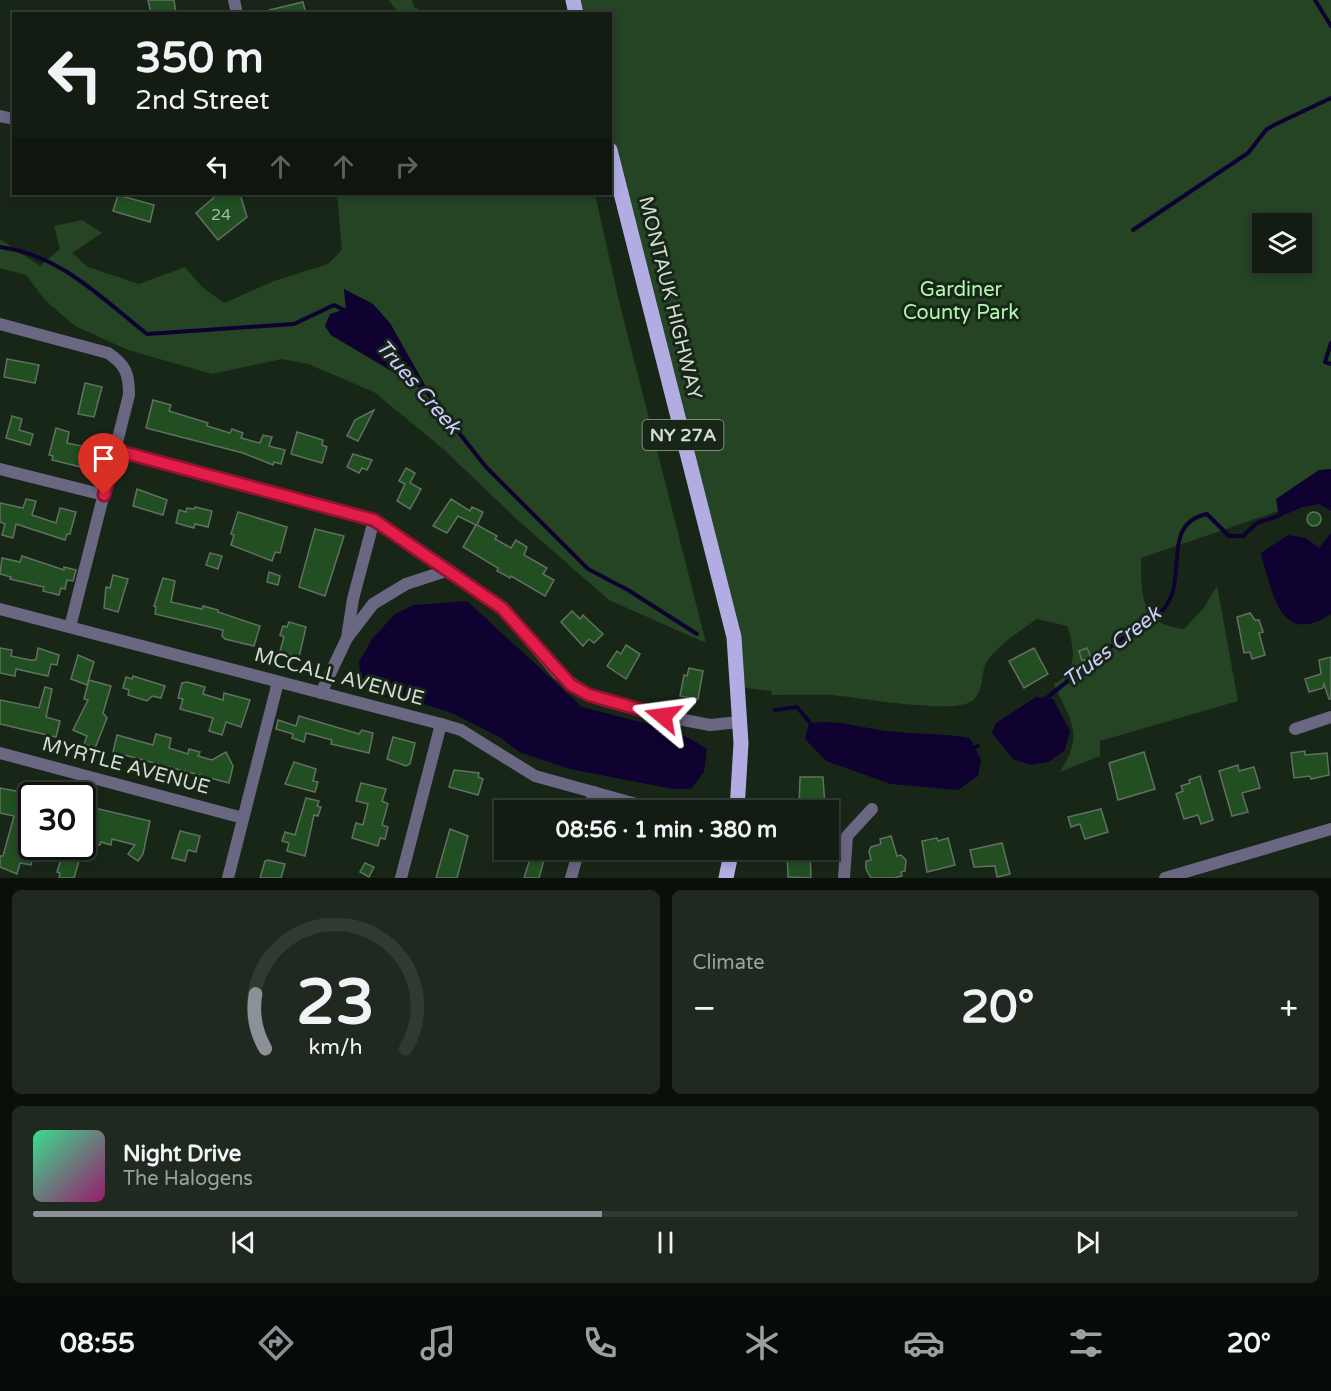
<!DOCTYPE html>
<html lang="en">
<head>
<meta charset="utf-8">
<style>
	body { margin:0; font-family:"Varela Round",sans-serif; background:#1f2920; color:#f1f3f6; height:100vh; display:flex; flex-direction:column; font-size:22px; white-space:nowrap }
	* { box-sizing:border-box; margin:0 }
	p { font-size:20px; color:#9ca19f }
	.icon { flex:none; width:33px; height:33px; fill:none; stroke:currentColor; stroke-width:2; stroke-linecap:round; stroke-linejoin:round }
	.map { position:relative; height:878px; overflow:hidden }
	.drawer { display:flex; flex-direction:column; gap:12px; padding:12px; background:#0a0f0a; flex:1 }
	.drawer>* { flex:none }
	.hud { position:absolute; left:12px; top:12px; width:600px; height:183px; border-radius:0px; box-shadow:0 3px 9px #0003,0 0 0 2px #313a32; background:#121c12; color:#f1f3f6; overflow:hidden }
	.fabs { position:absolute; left:1252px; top:213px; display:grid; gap:12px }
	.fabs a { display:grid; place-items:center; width:60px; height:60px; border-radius:0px; background:#121c12; box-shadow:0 3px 9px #0003,0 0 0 2px #313a32; font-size:30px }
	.speed { position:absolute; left:18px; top:782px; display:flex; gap:12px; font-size:30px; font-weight:700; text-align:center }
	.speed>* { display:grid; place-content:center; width:78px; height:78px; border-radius:50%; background:#121c12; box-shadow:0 3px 9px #0003,0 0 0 2px #313a32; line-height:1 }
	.speed .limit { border:3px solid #111; border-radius:9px; background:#fff; color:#111 }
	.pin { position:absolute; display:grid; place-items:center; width:51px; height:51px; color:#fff; margin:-62px -26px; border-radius:50% 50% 50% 0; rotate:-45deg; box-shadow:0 0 6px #0007 }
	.pin .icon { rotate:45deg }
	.me { position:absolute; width:66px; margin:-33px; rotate:286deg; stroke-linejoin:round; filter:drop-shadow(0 0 4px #0008) }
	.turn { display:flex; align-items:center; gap:21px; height:126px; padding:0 24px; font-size:27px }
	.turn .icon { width:78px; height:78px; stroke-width:2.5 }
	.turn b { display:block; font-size:42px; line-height:51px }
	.lanes { display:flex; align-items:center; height:57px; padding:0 24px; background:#0003; justify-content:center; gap:30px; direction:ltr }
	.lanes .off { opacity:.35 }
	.big { font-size:45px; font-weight:700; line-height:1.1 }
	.drawer .widget { flex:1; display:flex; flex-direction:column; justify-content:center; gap:9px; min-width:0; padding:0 21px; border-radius:9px; background:#1f2920 }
	.drawer .dial { align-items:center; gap:0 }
	.dial svg { height:156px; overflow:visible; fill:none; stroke:#313a32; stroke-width:7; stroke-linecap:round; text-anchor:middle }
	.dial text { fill:#f1f3f6; stroke:none }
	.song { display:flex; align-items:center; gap:18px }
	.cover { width:72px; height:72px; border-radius:9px; background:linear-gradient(135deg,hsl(150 70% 55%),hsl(320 70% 35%)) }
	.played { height:6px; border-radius:3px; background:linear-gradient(90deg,#8c9099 45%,#313a32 45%) }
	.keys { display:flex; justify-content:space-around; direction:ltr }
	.heat { display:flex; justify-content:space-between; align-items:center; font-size:33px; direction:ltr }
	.drawer .tiles { flex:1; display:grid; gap:12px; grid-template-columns:1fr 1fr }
	.widget:last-child { grid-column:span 2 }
	.trip { position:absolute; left:494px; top:800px; width:345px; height:60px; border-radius:0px; background:#121c12; box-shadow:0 3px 9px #0003,0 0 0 2px #313a32; font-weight:700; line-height:60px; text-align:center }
	.tabs { display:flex; height:96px; justify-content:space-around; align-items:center; background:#070b07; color:#9ca19f }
	.tabs .icon { width:42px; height:42px }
	.tabs .on { color:#8c9099 }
	.tabs b { font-size:27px; color:#f1f3f6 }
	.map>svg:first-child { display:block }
	.green { fill:#244424; fill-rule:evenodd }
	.water { fill:#0f0130 }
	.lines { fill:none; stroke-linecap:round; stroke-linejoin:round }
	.stream { stroke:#0f0130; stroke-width:4 }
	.building { fill:#214f22; stroke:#617160; stroke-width:1.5 }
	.minor { stroke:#696781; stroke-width:12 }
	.primary { stroke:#b1ade2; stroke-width:15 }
	.route-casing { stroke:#92132f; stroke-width:15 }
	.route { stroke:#e11d48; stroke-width:10 }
	.labels { text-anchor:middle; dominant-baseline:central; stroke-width:6; stroke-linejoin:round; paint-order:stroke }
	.number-label { font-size:16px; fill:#a7baa7 }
	.shield { fill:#182618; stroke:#9ca69b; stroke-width:1.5 }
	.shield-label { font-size:18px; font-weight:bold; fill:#d4ddd3 }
	.park-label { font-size:20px; fill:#b2f8b0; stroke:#182618 }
	.street-label { font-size:20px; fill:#d4ddd3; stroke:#182618 }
	.water-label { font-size:21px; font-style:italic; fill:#cfcbff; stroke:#182618 }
</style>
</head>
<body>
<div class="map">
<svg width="1331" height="878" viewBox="0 0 1331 878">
	<rect width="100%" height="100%" fill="#182618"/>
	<g class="green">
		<polygon points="389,0 412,0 414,7 426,13 398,13"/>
		<path d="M573 0H1331V493L1141 558C1141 595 1140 625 1184 629L1203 609 1217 586 1238 701 1100 741V756L1060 772C1085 733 1070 721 1054 684 1078 672 1075 648 1067 626L1037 619C1020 631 1001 643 988 660 979 672 986 690 972 701 953 715 859 697 831 695 812 694 792 695 772 695L771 691 738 687 611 150 610 14 576 13ZM1263 224H1302V262H1263Z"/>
		<path d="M337 194H595L619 301 706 643 609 600 522 524 442 448 374 392 308 364 282 359 212 374 128 350 75 326 45 300 26 275 0 268V239L40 266 60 249 54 226 82 220 102 233 72 253 88 267 139 284 185 267 202 287 224 303 274 281 328 264 342 250ZM344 289 390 324 429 393 331 335 325 326 339 313 346 309Z"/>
	</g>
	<g class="water">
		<polygon points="344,289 373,304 390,323 430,394 331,335 325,326 330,314 346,309"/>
		<polygon points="1331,469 1331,511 1319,504 1303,507 1279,517 1276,499 1319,470"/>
		<path d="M1331 533V614C1296 637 1280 620 1270 585 1267 574 1263 565 1261 553L1288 535 1306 538 1319 548Z"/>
		<polygon points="467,601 582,707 660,727 691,739 707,749 704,772 691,789 673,789 570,769 519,752 501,738 454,714 412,700 383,697 361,680 359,662 372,639 395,614 414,605"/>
		<polygon points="1036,697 1053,699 1070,731 1065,750 1049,762 1031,765 1013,759 992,733 996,723"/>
		<path d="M823 722C843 722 861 727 880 730 910 735 940 732 970 738L981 760 978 776 958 790 891 784 826 761 805 739 809 723Z"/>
	</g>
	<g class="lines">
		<g class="stream">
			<polyline points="1315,0 1331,26"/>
			<polyline points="1133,230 1248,153 1266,130 1274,125 1331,98"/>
			<path d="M0 247C61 255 100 297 147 334L294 324 334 305 350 313"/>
			<polyline points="1331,343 1325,362 1331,364"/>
			<polyline points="426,391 486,467 588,569 628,590 697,634"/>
			<path d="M1044 700C1067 682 1089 663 1113 645 1130 631 1161 620 1170 599 1184 569 1164 523 1207 514L1229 536H1243L1257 523 1281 515"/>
			<polyline points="775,710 797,707 811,724"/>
			<polyline points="970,750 978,746"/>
		</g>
	</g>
	<g class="building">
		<polygon points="148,0 174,0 176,14 151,14"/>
		<polygon points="303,2 306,14 269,14 269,10"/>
		<polygon points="218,194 240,194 247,217 218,240 196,213"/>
		<polygon points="118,195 154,205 150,222 113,211"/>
		<polygon points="7,359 39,365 35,383 4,377"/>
		<polygon points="85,383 102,387 94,417 78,414"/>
		<polygon points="153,400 171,405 169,411 208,423 207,426 230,433 232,429 243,433 241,438 260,443 263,435 272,437 269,446 285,450 281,464 274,462 273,465 243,453 146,428"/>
		<polygon points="374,410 358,441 347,436 355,420"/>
		<polygon points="12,416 22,419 19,430 33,434 30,445 6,438"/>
		<polygon points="56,428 69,432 67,443 86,447 81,467 52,460 53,456 49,455"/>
		<polygon points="297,432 323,440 322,445 327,447 322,463 291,454"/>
		<polygon points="353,454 372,460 367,470 362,468 359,473 347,467"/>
		<polygon points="406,468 415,473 410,483 421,489 410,509 397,501 405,484 399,481"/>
		<polygon points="137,489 167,500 163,515 133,506"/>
		<polygon points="26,499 36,501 32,515 56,523 60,508 76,512 70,534 67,534 65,540 16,524 13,538 2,535 5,524 0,522 0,503 23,508"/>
		<polygon points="451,499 470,511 472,507 483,512 477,525 497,536 495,539 511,548 516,540 527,547 524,555 547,568 543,574 554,580 545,596 511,576 510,578 497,571 498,568 463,547 476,525 458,516 447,533 433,526"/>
		<polygon points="195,507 212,511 208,527 195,524 194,528 176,523 179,510 186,512 187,508 194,509"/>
		<polygon points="238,512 287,527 280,553 275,552 272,561 231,545 234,535 231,534"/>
		<circle cx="1314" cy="519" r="7"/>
		<polygon points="315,529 344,536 325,596 299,587"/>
		<polygon points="210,553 222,556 218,569 206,565"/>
		<polygon points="22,556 64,570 64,567 76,570 73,581 67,580 65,589 61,588 59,595 43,591 44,587 10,579 11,577 0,574 2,558 20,562"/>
		<polygon points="269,572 280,576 278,585 267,582"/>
		<polygon points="113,575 128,579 118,612 104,608 106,587 110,588"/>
		<polygon points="163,578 175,581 171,602 202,609 203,606 218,610 218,612 260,626 254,646 225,639 222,636 223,630 155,614 156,607 154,606"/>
		<polygon points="572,611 580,619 583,615 603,634 594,643 589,639 583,646 561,622"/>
		<polygon points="1250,613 1255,620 1259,620 1263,632 1259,633 1265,655 1252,659 1250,652 1244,653 1237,617"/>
		<polygon points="289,622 306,627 299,657 280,651 284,637 280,635 283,626 287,627"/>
		<polygon points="626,645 640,654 626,679 607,666 617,651 621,654"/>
		<polygon points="0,648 12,650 11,656 30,660 36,660 38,648 59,655 57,665 51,664 48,676 16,669 15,676 0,673"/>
		<polygon points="1034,648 1048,674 1024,688 1009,661"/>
		<polygon points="1087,648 1091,657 1082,661 1079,651"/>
		<polygon points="78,655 94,662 87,685 71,679"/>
		<polygon points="1331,657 1331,699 1329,699 1324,684 1323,688 1309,692 1305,679 1321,674 1319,660"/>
		<polygon points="689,668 703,671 698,699 680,696 684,675 687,676"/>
		<polygon points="133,676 165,686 161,698 152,696 147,701 128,695 129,690 123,688 126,677 132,679"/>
		<polygon points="89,680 111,686 103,713 107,718 95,748 84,744 87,736 73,730 88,700 84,699"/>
		<polygon points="187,682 205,687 203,694 223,700 224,693 250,700 241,727 226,722 222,735 209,731 213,718 180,709 183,699 178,698 182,683"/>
		<polygon points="45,687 52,689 46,717 60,721 56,737 0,724 0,700 39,708"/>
		<polygon points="299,716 359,734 362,730 373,733 369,753 331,744 332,740 306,733 304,742 292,738 293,734 276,729 278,720 296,726"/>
		<polygon points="156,734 171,738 169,748 188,754 189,749 200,752 198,756 212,760 226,752 233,766 229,783 113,752 117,735 153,745"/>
		<polygon points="393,737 415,743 410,764 406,766 387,759"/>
		<polygon points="1305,751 1305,755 1327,753 1329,775 1311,779 1310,776 1294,778 1291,753"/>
		<polygon points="1144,752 1155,789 1118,800 1109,763"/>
		<polygon points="294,762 316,769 313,781 318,782 315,792 285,784"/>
		<polygon points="1238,765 1239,771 1254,767 1260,788 1242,793 1248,812 1232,816 1219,771"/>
		<polygon points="454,770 479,773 478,777 483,779 478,795 449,787"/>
		<polygon points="1200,776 1213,820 1201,824 1198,815 1184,819 1176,794 1183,791 1181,786 1190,783 1189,780"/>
		<polygon points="800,777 823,777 825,807 799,807"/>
		<polygon points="361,783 386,789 382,801 388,804 382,825 388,827 385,839 380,838 378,846 352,838 356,823 363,825 368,804 356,801"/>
		<polygon points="0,788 32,794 18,844 35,849 31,865 20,863 17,874 0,867 0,856 3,856 14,816 0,813"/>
		<polygon points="306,798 319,801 317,806 321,807 318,816 314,815 305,856 287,851 289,843 282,841 285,832 295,835"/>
		<polygon points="86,806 150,821 143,854 138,861 128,854 135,845 112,839 111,845 101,842 100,845 82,840 82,817"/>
		<polygon points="1101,809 1108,832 1085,839 1080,824 1071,827 1068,817"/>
		<polygon points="450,829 468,836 457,878 436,878"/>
		<polygon points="180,831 200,836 196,852 188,850 185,861 172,858"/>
		<polygon points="891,836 897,856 901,855 906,860 905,871 901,872 902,876 894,878 871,878 866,869 866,861 871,860 869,851 871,847 881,844 880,839"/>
		<polygon points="937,838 938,841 948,838 955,865 927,872 922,841"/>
		<polygon points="1002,843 1010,874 997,877 995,866 974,867 970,850"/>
		<polygon points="533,849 547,849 539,878 524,878"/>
		<polygon points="787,851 810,851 811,878 788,877"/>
		<polygon points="62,856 79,861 74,878 59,878 60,873 57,872"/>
		<polygon points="268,860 285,864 281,878 260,878 265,861"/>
		<polygon points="365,863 374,867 369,877 360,872"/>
	</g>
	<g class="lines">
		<g class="minor">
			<polyline points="234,0 237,14"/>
			<polyline points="0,116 14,119"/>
			<path d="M0 324 108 353C126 365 129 374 129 395L70 627"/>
			<polyline points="115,450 374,520 449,570"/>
			<polyline points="0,469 104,495"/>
			<polyline points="0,609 441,724 461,730 535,776 658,810"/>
			<polyline points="347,638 373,604 406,584 449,570 502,608 558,674 589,695 663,716 710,725 740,722"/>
			<polyline points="321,693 347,638 353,599 374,520"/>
			<polyline points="1295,729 1331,717"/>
			<polyline points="0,753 243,818"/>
			<polyline points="589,810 594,792"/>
			<polyline points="228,878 278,682"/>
			<polyline points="401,878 441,724"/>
			<polyline points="571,878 579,849"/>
			<polyline points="844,878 847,836 872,809"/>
			<polyline points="1165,878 1331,829"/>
		</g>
		<g class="primary">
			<polyline points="573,0 576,14"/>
			<polyline points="610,150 734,637 741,743 737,810"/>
			<polyline points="726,878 732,849"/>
		</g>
	</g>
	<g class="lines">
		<defs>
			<polyline id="route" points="104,495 115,450 374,520 502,608 571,685 589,695 663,716"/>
		</defs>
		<use href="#route" class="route-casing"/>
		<use href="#route" class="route"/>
	</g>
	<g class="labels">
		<g class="number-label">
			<text x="221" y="215">24</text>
		</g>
		<rect class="shield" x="642.5" y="420" width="81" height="30" rx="4.5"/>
		<g class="shield-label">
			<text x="683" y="435">NY 27A</text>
		</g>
		<g class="park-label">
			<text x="961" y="290">Gardiner<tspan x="961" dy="23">County Park</tspan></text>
		</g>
		<g class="street-label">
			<text transform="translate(670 298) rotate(76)">MONTAUK HIGHWAY</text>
			<text transform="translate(339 677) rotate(15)">MCCALL AVENUE</text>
			<text transform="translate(126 766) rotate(15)">MYRTLE AVENUE</text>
		</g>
		<g class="water-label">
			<text transform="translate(418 387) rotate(49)">Trues Creek</text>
			<text transform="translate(1112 647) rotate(-38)">Trues Creek</text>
		</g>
	</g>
</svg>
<div class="fabs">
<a><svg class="icon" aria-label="layers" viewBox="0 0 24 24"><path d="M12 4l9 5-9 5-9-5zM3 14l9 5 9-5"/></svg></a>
</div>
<div class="speed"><div class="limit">30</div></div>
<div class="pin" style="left:104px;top:495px;background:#d93025"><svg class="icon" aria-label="arrive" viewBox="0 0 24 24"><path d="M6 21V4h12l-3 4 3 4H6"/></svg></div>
<svg class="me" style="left:663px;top:716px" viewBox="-20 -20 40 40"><path d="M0-17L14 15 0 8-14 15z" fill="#e11d48" stroke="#fff" stroke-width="4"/></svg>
<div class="trip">08:56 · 1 min · 380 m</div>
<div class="hud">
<div class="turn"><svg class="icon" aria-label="left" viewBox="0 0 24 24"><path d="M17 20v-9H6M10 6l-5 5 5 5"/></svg><div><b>350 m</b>2nd Street</div></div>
<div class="lanes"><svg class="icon" aria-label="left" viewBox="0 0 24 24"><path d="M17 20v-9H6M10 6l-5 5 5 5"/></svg><svg class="icon off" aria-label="ahead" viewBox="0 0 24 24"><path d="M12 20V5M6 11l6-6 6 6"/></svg><svg class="icon off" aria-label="ahead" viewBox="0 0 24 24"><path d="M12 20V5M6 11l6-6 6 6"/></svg><svg class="icon off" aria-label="right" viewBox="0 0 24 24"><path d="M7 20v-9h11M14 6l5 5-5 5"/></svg></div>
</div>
</div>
<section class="drawer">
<div class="tiles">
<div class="widget dial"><svg viewBox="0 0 100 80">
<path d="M14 69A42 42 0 1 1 86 69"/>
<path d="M14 69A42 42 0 0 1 9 41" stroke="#8c9099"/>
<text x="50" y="56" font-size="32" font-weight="700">23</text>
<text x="50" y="72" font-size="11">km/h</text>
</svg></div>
<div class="widget"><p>Climate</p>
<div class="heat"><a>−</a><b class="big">20°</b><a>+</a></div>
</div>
<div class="widget">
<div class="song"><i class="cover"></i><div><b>Night Drive</b><p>The Halogens</p></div></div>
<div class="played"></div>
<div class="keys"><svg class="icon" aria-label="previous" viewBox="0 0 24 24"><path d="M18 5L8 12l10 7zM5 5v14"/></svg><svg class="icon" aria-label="pause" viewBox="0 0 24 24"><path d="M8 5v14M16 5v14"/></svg><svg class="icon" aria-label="next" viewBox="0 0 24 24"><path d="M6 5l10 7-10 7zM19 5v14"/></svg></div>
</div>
</div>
</section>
<nav class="tabs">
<b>08:55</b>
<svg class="icon on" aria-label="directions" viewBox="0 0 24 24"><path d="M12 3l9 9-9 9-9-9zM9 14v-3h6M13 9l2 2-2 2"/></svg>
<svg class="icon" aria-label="music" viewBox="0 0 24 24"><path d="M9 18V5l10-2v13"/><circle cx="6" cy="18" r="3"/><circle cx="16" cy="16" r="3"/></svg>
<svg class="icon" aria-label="phone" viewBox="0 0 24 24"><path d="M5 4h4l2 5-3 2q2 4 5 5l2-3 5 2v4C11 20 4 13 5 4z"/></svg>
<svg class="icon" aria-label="climate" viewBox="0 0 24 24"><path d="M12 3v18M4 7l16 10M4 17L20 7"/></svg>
<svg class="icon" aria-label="car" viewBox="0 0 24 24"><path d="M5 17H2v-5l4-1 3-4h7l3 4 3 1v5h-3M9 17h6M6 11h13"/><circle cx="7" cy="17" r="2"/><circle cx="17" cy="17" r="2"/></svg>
<svg class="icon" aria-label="filters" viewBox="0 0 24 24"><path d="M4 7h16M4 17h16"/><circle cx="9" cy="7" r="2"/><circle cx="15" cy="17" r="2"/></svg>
<b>20°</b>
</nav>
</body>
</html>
